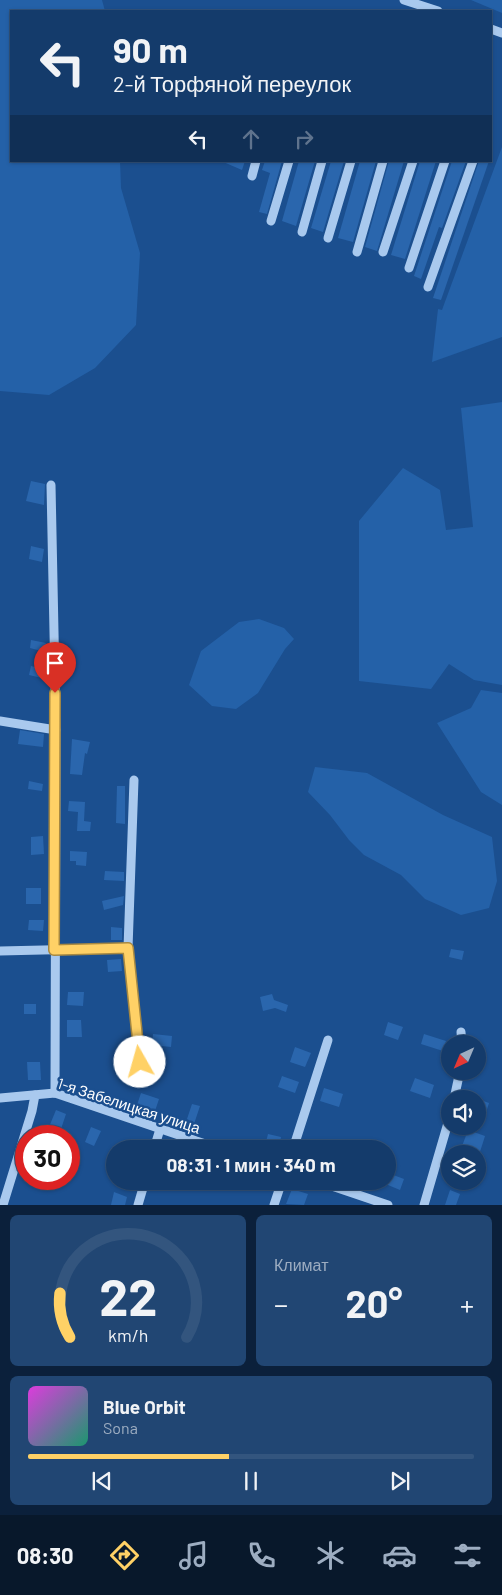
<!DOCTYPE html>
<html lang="ru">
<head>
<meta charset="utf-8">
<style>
	body { margin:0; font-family:Barlow,sans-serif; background:#214673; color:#f1f3f6; height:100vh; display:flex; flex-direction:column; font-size:19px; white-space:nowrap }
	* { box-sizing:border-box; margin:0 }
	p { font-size:16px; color:#9dadc1 }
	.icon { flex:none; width:28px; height:28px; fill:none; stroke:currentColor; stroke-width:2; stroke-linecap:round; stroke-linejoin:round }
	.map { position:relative; height:1205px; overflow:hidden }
	.side { display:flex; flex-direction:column; gap:10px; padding:10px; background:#0b203b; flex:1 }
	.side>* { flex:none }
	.hud { position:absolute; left:10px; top:10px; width:482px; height:152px; border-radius:0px; box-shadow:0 1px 4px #0004,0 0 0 1px #33557e; background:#143b6b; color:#f1f3f6; overflow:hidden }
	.needle { width:32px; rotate:224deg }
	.fabs { position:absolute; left:441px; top:1035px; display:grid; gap:10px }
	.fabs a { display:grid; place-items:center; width:45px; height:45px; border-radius:50%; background:#143b6b; box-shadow:0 1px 4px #0004,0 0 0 1px #33557e; font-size:25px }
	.speed { position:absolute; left:15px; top:1125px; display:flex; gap:10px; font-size:25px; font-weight:700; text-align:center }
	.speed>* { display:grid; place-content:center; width:65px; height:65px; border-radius:50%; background:#143b6b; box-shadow:0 1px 4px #0004,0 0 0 1px #33557e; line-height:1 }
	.speed .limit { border:8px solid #d22; background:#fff; color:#111 }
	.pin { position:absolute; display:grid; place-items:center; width:42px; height:42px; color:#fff; margin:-51px -21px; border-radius:50% 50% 50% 0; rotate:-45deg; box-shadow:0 0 5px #0007 }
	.pin .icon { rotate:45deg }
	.me { position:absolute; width:55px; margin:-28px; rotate:353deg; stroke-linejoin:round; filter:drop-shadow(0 0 4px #0008) }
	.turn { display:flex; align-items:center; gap:18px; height:105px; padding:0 20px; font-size:22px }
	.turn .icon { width:65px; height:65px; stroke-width:2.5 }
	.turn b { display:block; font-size:35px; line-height:42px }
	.lanes { display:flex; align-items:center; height:48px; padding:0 20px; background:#0003; justify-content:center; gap:25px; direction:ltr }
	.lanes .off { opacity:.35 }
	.big { font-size:38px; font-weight:700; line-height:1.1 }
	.side .widget { flex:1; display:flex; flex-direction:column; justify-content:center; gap:8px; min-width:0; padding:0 18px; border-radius:8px; background:#214673 }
	.side .dial { align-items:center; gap:0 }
	.dial svg { height:130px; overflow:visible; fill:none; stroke:#33557e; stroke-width:7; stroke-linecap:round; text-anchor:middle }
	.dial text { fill:#f1f3f6; stroke:none }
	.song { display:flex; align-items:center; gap:15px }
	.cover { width:60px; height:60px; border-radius:8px; background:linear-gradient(135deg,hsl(300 70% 55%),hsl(160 70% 35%)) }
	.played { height:5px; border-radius:2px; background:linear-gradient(90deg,#ffd166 45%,#33557e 45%) }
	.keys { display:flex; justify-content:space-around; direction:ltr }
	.heat { display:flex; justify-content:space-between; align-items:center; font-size:28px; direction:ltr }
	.side .tiles { flex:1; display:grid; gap:10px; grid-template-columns:1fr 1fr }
	.widget:last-child { grid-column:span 2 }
	.trip { position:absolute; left:106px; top:1140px; width:290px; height:50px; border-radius:25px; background:#143b6b; box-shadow:0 1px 4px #0004,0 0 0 1px #33557e; font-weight:700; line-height:50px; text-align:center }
	.menu { display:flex; height:80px; justify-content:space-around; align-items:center; background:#08182b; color:#9dadc1 }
	.menu .icon { width:35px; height:35px }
	.menu .on { color:#ffd166 }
	.menu b { font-size:22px; color:#f1f3f6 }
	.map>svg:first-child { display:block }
	.green { fill:#2461a8 }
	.building { fill:#2a66ad }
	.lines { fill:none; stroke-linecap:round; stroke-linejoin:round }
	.minor { stroke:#a9c9ee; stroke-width:9 }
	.route-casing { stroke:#a68842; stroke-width:12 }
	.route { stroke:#ffd166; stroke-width:9 }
	.labels { text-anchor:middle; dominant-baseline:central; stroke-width:5; stroke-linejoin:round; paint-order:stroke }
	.street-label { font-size:15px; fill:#fff; stroke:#1b4f8f }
</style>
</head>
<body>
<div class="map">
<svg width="502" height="1205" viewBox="0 0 502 1205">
	<rect width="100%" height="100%" fill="#1b4f8f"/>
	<g class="green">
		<polygon points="0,0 102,0 105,11 11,11 11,161 120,161 121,188 140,253 136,325 95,368 49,395 0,391"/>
		<polygon points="471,0 502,0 502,13"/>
		<polygon points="502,147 502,337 432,362 438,309 442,310"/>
		<polygon points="502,402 502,685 474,680 449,664 431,689 359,681 359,521 403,468 440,490 446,530 473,527 461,408"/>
		<polygon points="259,619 284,628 294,639 285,649 258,693 236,709 212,706 189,685 201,651 239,622"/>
		<polygon points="481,690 502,693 502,805 481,792 437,723 471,708"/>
		<polygon points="315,767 367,773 443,815 492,837 497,881 489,908 461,915 425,899 401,875 364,855 349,840 330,815 308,792"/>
	</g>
	<g class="building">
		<polygon points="221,161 245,161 242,170"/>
		<polygon points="265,161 282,161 267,214 259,212 270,173 262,170"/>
		<polygon points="299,161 315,161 296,226 282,221"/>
		<polygon points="331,161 344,161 323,232 311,228"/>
		<polygon points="360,161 376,161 353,242 338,238"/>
		<polygon points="389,161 404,161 377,251 365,247"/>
		<polygon points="420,161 436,161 405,259 391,255"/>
		<polygon points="452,161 466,161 442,228 439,227 421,279 414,276"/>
		<polygon points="479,161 489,161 441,300 433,298"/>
		<polygon points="31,481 45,484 44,505 26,501"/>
		<polygon points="31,546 44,549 42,562 29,559"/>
		<polygon points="31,640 46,643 45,652 30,648"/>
		<polygon points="31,666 44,669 42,678 29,675"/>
		<polygon points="20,730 44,734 43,747 18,744"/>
		<polygon points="72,739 90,742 87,754 85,753 82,775 70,774"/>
		<polygon points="29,781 43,784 42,791 28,789"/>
		<polygon points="117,786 125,786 125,824 116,823"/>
		<polygon points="69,801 85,802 84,821 91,822 90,831 77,831 78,812 68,811"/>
		<polygon points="43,836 44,854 31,855 31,837"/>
		<polygon points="70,851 87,852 86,866 76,865 76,861 70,861"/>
		<polygon points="105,871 124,872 124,881 104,880"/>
		<rect x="26" y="888" width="15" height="16"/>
		<polygon points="124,896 123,905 104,910 102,901"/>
		<polygon points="29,920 44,920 43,931 28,930"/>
		<polygon points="111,927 122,928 122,940 111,940"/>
		<polygon points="451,949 464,951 462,960 449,957"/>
		<polygon points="121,959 122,971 108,972 107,960"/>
		<polygon points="68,992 84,992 83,1006 67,1005"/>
		<polygon points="272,994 274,1000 288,1005 286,1012 275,1008 263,1011 260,997"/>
		<rect x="24" y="1004" width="12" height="10"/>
		<polygon points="67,1020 81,1020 82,1037 67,1037"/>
		<polygon points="388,1022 403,1027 398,1040 384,1035"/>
		<polygon points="153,1034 172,1036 171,1047 152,1045"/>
		<polygon points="424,1034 446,1041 443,1051 421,1044"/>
		<polygon points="295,1047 311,1053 305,1067 290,1062"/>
		<polygon points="27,1062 40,1062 41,1080 28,1080"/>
		<polygon points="282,1076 299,1082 295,1093 278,1087"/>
		<polygon points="415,1078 434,1085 430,1098 410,1091"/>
		<polygon points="324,1088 343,1094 339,1107 320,1101"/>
		<polygon points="141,1093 159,1099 155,1111 137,1105"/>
		<polygon points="478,1099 489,1103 484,1119 478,1117"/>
		<polygon points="192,1104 200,1106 194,1124 186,1122"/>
		<polygon points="56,1110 66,1114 60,1132 49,1127"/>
		<polygon points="91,1127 101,1131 94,1146 85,1142"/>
		<polygon points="468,1130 485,1136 479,1155 461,1149"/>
		<polygon points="268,1134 281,1137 279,1149 265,1146"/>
		<polygon points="388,1173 404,1179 400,1190 388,1185"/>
		<polygon points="241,1181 270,1181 266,1191"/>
		<polygon points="292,1189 308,1194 304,1205 286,1204"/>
		<polygon points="450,1190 460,1194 456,1205 445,1205"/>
		<polygon points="114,1192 127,1197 125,1205 111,1205"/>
	</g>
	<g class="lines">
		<g class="minor">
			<polyline points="404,0 438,11"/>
			<polyline points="491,29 502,33"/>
			<polyline points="252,176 256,161"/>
			<polyline points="271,221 289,161"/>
			<polyline points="302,232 322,161"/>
			<polyline points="328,238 351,161"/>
			<polyline points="357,252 383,161"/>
			<polyline points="383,252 413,161"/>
			<polyline points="409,268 445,161"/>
			<polyline points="428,287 473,161"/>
			<polyline points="51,485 56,730 55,1093"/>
			<polyline points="0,721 56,730"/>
			<polyline points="134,780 128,948 140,1062"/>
			<polyline points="0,951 128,948"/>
			<polyline points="461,1032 462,1044"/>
			<polyline points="0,1098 55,1093 220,1149"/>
			<polyline points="454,1099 460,1071"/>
			<polyline points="154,1149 160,1129"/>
			<polyline points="293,1149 328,1040"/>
			<polyline points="317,1181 388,1205"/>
			<polyline points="3,1205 32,1111 35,1095"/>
			<polyline points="138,1205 145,1181"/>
			<polyline points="274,1205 282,1181"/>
			<polyline points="424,1205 450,1116"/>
		</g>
	</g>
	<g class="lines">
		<defs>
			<polyline id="route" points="55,693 54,950 128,948 140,1062"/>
		</defs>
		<use href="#route" class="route-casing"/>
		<use href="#route" class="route"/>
	</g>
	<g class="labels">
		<g class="street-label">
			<text transform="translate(129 1105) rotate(18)">1-я Забелицкая улица</text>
		</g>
	</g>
</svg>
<div class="fabs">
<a><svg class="needle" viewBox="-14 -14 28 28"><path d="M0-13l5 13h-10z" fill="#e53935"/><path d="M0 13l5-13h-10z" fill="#9dadc1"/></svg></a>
<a><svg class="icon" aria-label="sound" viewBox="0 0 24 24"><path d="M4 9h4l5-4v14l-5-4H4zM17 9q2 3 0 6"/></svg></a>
<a><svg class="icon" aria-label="layers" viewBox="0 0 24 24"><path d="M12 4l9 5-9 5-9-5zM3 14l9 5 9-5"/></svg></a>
</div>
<div class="speed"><div class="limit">30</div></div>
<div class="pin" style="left:55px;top:693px;background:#d93025"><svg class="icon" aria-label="arrive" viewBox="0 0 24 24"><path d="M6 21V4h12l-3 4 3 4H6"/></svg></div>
<svg class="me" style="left:140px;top:1062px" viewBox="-20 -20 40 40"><circle r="19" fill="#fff"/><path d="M0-13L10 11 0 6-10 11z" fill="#ffd166"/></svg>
<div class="trip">08:31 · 1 мин · 340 m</div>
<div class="hud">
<div class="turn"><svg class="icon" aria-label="left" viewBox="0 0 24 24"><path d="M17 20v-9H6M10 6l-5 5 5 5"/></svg><div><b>90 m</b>2-й Торфяной переулок</div></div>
<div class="lanes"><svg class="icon" aria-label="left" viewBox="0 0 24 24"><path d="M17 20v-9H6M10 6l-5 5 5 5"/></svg><svg class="icon off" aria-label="ahead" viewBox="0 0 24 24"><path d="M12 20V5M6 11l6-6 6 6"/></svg><svg class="icon off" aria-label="right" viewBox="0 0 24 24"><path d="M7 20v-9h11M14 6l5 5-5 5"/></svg></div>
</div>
</div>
<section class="side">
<div class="tiles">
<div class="widget dial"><svg viewBox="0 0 100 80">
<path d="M14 69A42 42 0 1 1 86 69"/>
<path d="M14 69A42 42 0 0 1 8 42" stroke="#ffd166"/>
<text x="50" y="56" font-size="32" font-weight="700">22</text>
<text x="50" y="72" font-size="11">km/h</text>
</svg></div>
<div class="widget"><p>Климат</p>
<div class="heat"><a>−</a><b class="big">20°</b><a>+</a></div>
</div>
<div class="widget">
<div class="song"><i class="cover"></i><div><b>Blue Orbit</b><p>Sona</p></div></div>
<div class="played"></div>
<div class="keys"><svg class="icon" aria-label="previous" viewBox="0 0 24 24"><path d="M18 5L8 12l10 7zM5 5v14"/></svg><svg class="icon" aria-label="pause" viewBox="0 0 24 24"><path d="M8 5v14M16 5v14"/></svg><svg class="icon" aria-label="next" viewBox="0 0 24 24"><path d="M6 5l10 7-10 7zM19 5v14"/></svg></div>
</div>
</div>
</section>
<nav class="menu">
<b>08:30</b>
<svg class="icon on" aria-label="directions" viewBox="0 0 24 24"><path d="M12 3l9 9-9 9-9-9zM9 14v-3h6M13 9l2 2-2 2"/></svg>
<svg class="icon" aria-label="music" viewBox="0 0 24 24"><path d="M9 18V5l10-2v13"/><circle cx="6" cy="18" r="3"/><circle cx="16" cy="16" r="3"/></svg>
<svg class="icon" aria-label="phone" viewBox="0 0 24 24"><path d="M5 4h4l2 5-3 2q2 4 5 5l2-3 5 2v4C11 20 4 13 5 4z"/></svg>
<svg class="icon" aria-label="climate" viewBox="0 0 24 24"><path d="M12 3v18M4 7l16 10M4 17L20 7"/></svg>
<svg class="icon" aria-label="car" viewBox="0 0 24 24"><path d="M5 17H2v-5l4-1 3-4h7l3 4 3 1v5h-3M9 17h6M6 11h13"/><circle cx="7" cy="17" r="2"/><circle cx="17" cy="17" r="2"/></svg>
<svg class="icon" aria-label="filters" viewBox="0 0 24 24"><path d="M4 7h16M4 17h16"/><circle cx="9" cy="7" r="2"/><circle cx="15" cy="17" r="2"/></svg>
</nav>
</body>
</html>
